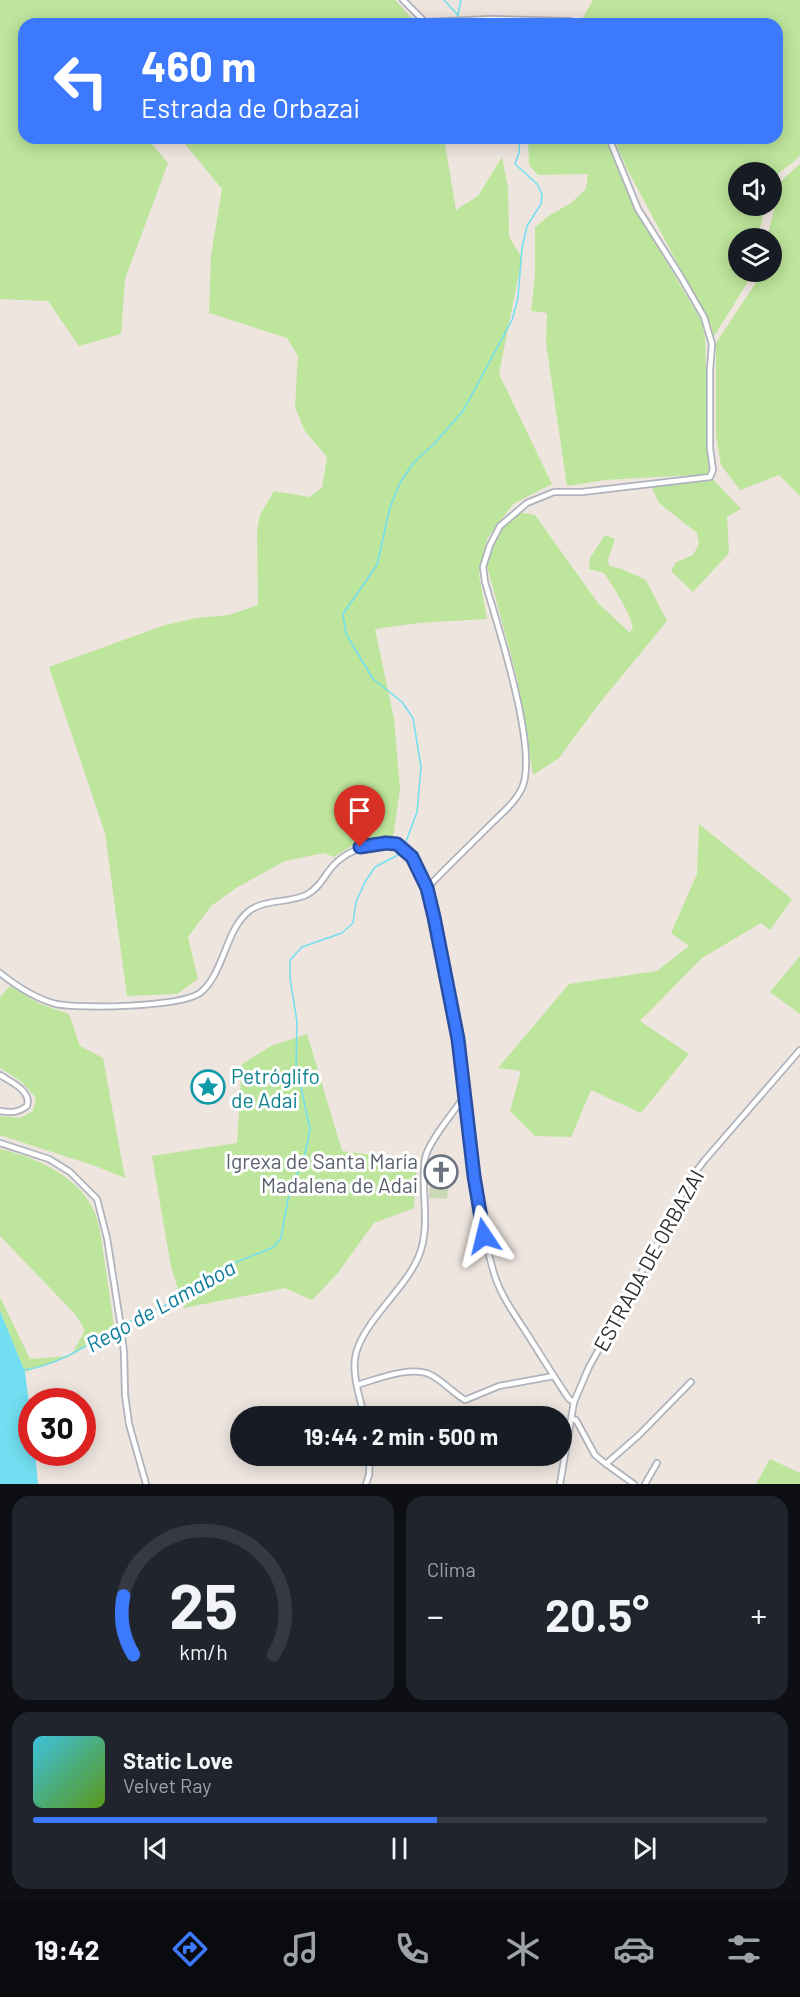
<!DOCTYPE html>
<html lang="es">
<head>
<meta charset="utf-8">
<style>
	body { margin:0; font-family:Barlow,sans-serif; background:#20242c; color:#f1f3f6; height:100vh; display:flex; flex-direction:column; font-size:22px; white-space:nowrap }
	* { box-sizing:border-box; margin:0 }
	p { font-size:20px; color:#9ea1a6 }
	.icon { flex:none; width:33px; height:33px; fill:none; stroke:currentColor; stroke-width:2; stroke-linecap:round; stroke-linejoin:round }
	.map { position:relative; height:1484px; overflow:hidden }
	.details { display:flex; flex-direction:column; gap:12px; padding:12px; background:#0d0f14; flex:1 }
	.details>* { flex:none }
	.hud { position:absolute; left:18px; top:18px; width:765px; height:126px; border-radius:18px; box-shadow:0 3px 15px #0003; background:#3d79fd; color:#fff; overflow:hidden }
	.buttons { position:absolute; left:728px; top:162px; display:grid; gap:12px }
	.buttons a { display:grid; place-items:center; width:54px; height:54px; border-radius:50%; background:#171b24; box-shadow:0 3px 15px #0003; font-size:30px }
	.speed { position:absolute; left:18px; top:1388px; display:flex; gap:12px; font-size:30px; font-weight:700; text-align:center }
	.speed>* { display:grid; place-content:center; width:78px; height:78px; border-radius:50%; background:#171b24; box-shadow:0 3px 15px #0003; line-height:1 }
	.speed .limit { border:9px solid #d22; background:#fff; color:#111 }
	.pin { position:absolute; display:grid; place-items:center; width:51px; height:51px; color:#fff; margin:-62px -26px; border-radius:50% 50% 50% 0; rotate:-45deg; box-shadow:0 0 6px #0007 }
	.pin .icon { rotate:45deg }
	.me { position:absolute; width:66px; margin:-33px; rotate:350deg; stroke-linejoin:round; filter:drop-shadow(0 0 4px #0008) }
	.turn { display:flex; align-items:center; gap:21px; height:126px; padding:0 24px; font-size:27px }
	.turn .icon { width:78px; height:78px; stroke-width:2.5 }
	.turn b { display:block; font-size:42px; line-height:51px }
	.big { font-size:45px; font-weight:700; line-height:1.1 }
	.details .tile { flex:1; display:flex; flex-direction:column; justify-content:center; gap:9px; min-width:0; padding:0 21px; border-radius:18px; background:#20242c }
	.details .dial { align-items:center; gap:0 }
	.dial svg { height:156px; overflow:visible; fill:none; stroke:#363941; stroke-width:7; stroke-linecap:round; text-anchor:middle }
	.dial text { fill:#f1f3f6; stroke:none }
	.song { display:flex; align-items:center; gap:18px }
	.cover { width:72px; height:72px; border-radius:9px; background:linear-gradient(135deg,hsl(190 70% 55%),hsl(90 70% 35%)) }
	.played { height:6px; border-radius:3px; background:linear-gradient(90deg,#3d79fd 55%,#363941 55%) }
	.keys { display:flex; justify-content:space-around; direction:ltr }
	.heat { display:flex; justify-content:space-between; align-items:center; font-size:33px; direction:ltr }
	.details .tiles { flex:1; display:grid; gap:12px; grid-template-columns:1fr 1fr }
	.tile:last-child { grid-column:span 2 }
	.trip { position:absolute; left:230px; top:1406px; width:342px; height:60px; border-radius:30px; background:#171b24; box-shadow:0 3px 15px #0003; font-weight:700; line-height:60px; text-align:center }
	.tab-bar { display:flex; height:96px; justify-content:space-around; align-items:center; background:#090b0e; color:#9ea1a6 }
	.tab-bar .icon { width:42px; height:42px }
	.tab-bar .selected { color:#3d79fd }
	.tab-bar b { font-size:27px; color:#f1f3f6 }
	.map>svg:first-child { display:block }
	.green { fill:#bde59b }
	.cemetery { fill:#cbd8b5 }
	.water { fill:#71dff1 }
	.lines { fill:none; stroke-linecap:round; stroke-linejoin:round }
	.stream { stroke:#71dff1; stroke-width:1.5 }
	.minor-casing { stroke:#afb3bc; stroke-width:8 }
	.minor { stroke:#fff; stroke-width:4.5 }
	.route-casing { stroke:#284fa4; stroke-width:15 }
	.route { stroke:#3d79fd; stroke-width:10 }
	.labels { text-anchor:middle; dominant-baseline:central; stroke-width:6; stroke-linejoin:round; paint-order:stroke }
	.culture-label { font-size:21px; fill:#0d838f; stroke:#fff; text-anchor:start }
	.worship-label { font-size:21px; fill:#5b616d; stroke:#fff; text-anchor:end }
	.street-label { font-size:21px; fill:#2c2c2c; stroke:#fff }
	.water-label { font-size:22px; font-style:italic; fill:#0b7b9a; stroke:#fff }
</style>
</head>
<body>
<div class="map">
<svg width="800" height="1484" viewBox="0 0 800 1484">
	<rect width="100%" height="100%" fill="#eee5df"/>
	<g class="green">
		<polygon points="0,0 395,0 417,24 146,24 144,22 143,24 24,24 24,138 147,138 168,163 125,279 121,334 79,346 48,301 0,299"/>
		<path d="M593 0H800V155C791 167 776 170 771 186V172H738V206H765L758 238H738V272H753L752 275 713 338 712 328 625 165 614 138H777V24H579Z"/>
		<polygon points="180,138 444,138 456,210 478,196 502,157 508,188 509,237 522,258 499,374 552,484 513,504 487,539 479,575 487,619 418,623 375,629 394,719 400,789 393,837 361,840 334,857 324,853 285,861 236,888 211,906 188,937 198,979 177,994 127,996 105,833 49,667 165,625 196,618 229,615 258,605 257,531 260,515 274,491 309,497 322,488 327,457 305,431 295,407 298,356 287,338 209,313 211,256 222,189"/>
		<polygon points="528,138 606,138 633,205 702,322 705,336 709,474 605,480 567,486 546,343 547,313 531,311 535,276 535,227 550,215 571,203 586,189 588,174 538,175 529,165"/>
		<polygon points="800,164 800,496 779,475 740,490 721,465 716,436 716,343 759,278 760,272 771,272 771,238 767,238 781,181"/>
		<polygon points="712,478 741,509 727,517 729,553 693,592 671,571 676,562 693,555 699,544 697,533 659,503 651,486"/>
		<path d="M518 512 535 515 598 603 630 633 633 627C627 607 615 590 604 573L589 569 590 558 605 535 615 539 608 560 609 566 622 569 646 580 667 621 598 705 559 758 533 775 517 678 486 562 499 530Z"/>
		<polygon points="699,824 792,899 770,930 761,923 702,958 640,1021 689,1054 641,1113 591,1090 571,1137 535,1136 510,1111 521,1071 498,1068 569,984 657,971 689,946 671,933 697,874"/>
		<polygon points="800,956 800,1014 770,992"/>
		<polygon points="10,986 40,1004 69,1014 80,1046 103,1058 125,1178 95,1166 0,1135 0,1116 20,1118 33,1111 36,1098 22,1082 0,1068 0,997"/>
		<polygon points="307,1034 342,1151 417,1161 414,1208 374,1223 337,1274 312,1300 285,1288 184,1308 171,1267 152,1156 237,1143 242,1064 271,1046"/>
		<path d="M0 1149C34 1157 75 1174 92 1207 100 1221 101 1240 104 1257 107 1280 111 1303 114 1326L71 1356 25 1372 0 1311V1297L30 1359 71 1356 85 1330 75 1314 0 1236Z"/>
		<polygon points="770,1459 800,1473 800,1484 756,1484"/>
	</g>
	<polygon class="cemetery" points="432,1156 452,1159 447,1199 429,1198"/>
	<polygon class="water" points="0,1311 25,1372 31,1419 32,1452 35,1452 38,1484 0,1484"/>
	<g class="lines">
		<g class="stream">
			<polyline points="444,0 458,15"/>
			<polyline points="456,24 461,0"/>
			<polyline points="404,847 417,812 421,767 413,718 402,702 373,679 346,634 343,614 377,565 390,507 400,483 414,462 433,445 463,411 512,320 518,298 522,248 527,226 541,204 542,194 537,184 515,164 519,153 520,138"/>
			<polyline points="123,1324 164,1306 202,1283 217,1270 274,1247 281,1238 288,1199 305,1154 310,1129 296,1065 297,1022 290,978 290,960 302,947 342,933 353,923 356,902 365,882 375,867 398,855 401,851"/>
			<path d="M23 1370C58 1366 89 1344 119 1326"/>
		</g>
		<defs>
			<g id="minor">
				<polyline points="403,0 425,22 492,19 570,21 574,24"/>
				<path d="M427 888C447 867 468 847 489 826 500 815 515 803 522 788 539 750 497 624 485 582L483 567 490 545 500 526 527 503 554 492H582L710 477 713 470 710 448V370L712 344 704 317 681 277 638 209 609 138"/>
				<path d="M0 973C15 985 37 999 56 1004 81 1009 180 1007 200 993 224 974 225 930 249 911 265 899 289 903 306 895 316 890 322 881 328 872 341 854 357 848 378 844 388 843 395 843 403 849 430 872 436 924 442 958 448 986 455 1014 459 1042 464 1086 468 1131 474 1176 478 1207 484 1239 493 1270 499 1293 513 1312 526 1332 540 1354 554 1377 569 1399L574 1402"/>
				<path d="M0 1075C11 1082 32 1091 27 1106 17 1113 11 1113 0 1111"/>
				<polyline points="0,1143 49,1159 70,1172 97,1199 107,1238 120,1321 124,1352 125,1395 129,1424 146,1484"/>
				<path d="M357 1385C377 1379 412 1365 431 1375 443 1381 453 1393 465 1400L499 1386 554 1376"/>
				<path d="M364 1416C360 1397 351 1373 356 1353 365 1320 404 1290 418 1258 432 1226 420 1192 425 1159 427 1144 452 1114 461 1101L465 1098"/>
				<polyline points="572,1419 576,1420 595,1455 606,1464 639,1435 691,1382"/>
				<polyline points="606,1464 634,1484"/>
				<polyline points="366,1484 369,1475 370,1455"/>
				<polyline points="560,1484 574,1402 589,1367 661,1237 688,1182 704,1161 800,1050"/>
				<polyline points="645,1484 657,1463"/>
			</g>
		</defs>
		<use href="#minor" class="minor-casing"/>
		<use href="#minor" class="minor"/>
	</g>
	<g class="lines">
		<defs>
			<polyline id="route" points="360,847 386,843 397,844 412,857 427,888 434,917 458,1039 474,1176 484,1236"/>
		</defs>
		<use href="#route" class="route-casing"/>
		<use href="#route" class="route"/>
	</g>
	<defs>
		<symbol id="sight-ring" viewBox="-11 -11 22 22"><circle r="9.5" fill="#fff" stroke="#0f9aa8" stroke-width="1.5"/><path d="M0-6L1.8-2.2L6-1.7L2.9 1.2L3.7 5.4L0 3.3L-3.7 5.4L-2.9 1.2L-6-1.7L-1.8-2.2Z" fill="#0f9aa8"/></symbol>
		<symbol id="church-ring" viewBox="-11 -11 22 22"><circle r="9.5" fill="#fff" stroke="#6b7280" stroke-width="1.5"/><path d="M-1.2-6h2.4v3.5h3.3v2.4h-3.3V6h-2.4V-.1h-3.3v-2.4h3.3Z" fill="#6b7280"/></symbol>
	</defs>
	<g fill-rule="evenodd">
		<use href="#sight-ring" x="189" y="1068" width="38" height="38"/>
		<use href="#church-ring" x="422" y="1153" width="38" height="38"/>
	</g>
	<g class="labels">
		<g class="culture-label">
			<text x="231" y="1075">Petróglifo<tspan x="231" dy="24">de Adai</tspan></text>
		</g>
		<g class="worship-label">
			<text x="418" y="1160">Igrexa de Santa María<tspan x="418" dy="24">Madalena de Adai</tspan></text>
		</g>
		<g class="street-label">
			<text transform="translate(648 1260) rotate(-61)">ESTRADA DE ORBAZAI</text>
		</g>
		<g class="water-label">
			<text transform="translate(160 1305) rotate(-29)">Rego de Lamaboa</text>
		</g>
	</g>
</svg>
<div class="buttons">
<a><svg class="icon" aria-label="sound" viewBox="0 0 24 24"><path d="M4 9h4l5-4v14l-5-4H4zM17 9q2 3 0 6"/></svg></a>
<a><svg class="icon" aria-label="layers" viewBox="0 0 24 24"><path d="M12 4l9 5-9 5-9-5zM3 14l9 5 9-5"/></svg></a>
</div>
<div class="speed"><div class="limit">30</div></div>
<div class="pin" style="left:360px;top:847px;background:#d93025"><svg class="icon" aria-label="arrive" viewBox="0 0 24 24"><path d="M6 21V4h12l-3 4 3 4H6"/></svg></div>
<svg class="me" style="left:484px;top:1236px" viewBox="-20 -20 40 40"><path d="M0-17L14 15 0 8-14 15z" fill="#3d79fd" stroke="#fff" stroke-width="4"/></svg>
<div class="trip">19:44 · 2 min · 500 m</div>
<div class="hud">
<div class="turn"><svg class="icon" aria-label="left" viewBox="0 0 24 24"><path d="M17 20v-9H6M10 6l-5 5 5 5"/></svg><div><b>460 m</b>Estrada de Orbazai</div></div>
</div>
</div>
<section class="details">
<div class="tiles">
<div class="tile dial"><svg viewBox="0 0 100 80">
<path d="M14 69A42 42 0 1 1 86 69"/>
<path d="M14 69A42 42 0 0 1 9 39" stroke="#3d79fd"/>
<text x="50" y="56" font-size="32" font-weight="700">25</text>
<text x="50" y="72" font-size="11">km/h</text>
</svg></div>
<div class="tile"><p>Clima</p>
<div class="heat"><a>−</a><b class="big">20.5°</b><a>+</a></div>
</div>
<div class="tile">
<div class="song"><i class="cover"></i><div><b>Static Love</b><p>Velvet Ray</p></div></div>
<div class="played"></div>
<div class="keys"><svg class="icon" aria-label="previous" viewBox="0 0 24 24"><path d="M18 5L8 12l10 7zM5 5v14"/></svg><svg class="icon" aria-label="pause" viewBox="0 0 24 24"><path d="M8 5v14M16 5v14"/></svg><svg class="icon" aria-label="next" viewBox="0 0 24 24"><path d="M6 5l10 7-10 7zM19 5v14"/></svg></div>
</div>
</div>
</section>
<nav class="tab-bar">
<b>19:42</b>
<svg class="icon selected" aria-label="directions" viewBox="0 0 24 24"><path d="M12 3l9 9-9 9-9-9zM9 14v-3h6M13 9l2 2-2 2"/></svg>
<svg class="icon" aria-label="music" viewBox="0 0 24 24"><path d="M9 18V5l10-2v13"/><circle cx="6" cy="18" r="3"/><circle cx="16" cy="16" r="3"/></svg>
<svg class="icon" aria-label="phone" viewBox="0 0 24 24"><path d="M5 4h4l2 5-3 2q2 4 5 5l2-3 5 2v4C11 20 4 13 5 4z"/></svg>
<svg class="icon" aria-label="climate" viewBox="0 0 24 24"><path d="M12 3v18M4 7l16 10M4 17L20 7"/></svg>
<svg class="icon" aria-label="car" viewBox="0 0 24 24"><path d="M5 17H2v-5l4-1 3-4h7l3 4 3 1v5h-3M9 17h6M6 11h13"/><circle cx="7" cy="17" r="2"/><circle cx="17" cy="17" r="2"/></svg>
<svg class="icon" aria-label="filters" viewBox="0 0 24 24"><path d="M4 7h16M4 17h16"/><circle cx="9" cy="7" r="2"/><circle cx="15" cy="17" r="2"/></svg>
</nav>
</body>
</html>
